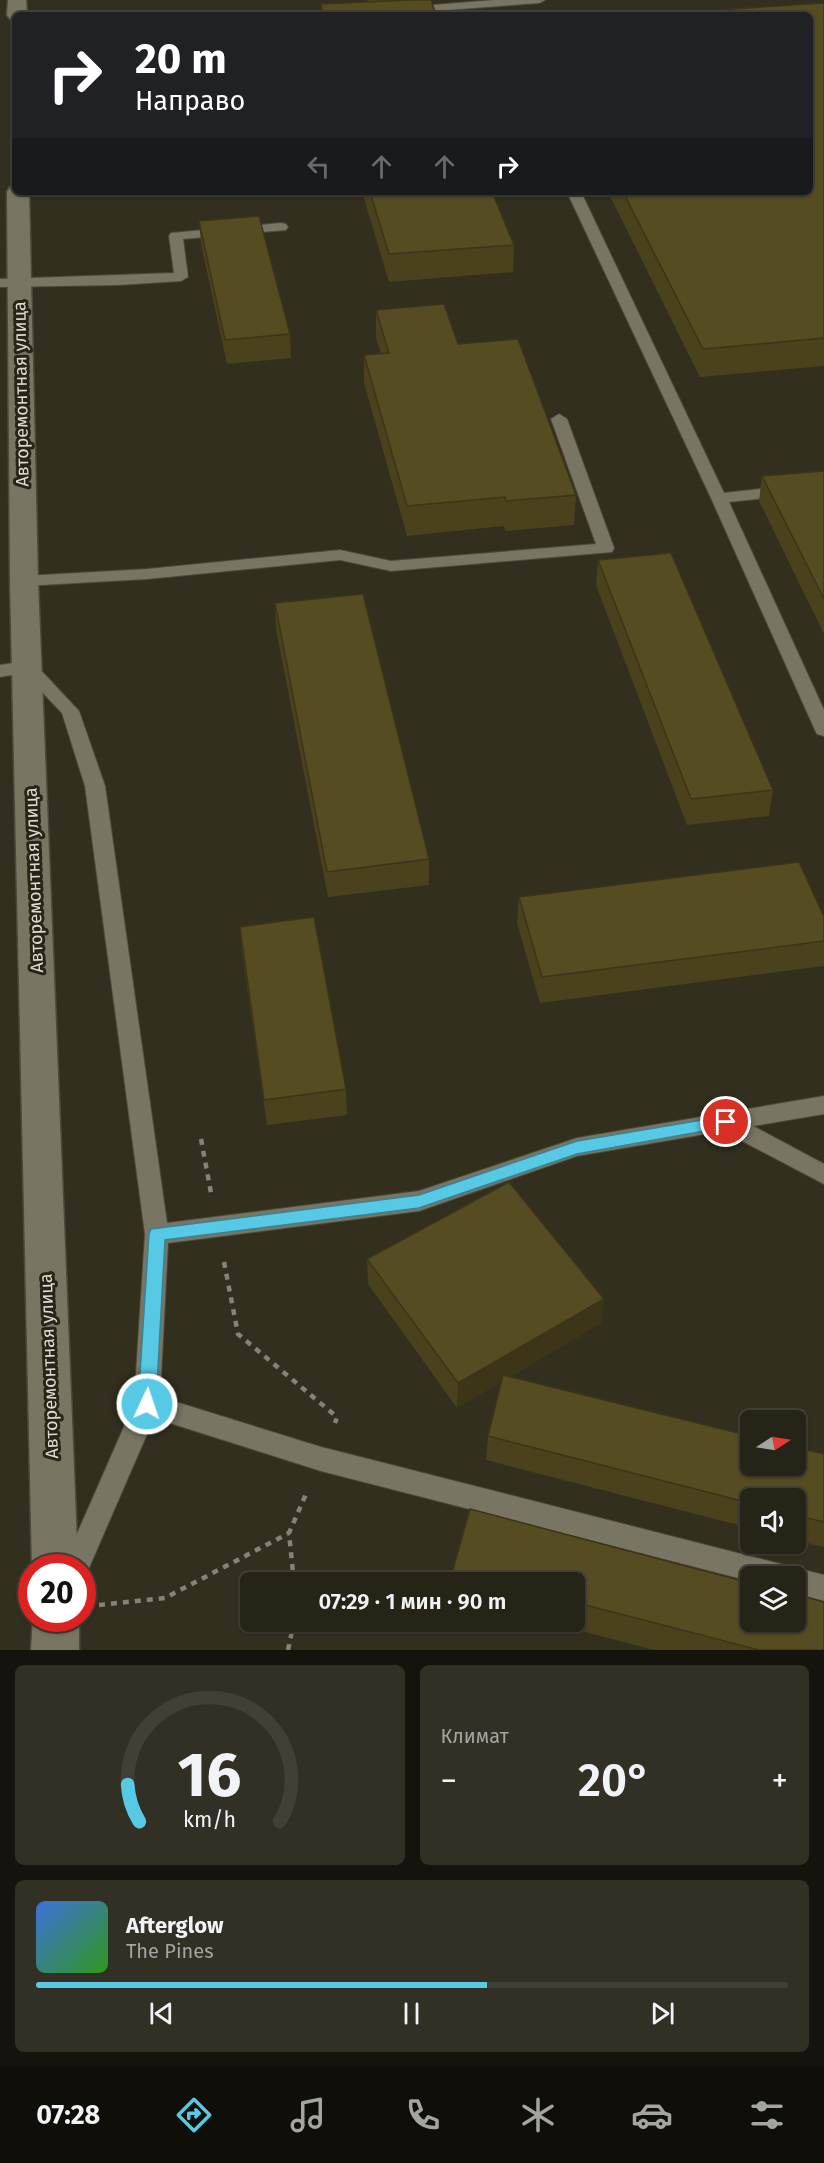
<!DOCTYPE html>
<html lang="ru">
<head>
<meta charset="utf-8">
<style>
	body { margin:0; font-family:"Fira Sans",sans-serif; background:#322f24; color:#f1f3f6; height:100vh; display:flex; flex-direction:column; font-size:22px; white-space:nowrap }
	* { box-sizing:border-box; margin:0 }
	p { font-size:20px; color:#a4a4a1 }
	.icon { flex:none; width:33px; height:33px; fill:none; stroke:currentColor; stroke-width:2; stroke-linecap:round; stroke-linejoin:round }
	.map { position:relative; height:1650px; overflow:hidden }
	.side { display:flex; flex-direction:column; gap:15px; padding:15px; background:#15130d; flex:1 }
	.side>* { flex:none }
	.banner { position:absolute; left:12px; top:12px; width:801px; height:183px; border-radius:9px; box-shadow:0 2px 4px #0004,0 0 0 2px #424036; background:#202124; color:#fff; overflow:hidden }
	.needle { width:39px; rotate:78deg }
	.tools { position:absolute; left:740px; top:1410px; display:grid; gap:12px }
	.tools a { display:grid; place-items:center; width:66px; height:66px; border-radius:9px; background:#262317; box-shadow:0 2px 4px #0004,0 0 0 2px #424036; font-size:30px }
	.speed { position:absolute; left:18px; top:1554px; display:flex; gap:12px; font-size:30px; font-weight:700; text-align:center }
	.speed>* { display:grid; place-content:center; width:78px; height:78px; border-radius:50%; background:#262317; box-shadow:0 2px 4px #0004,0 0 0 2px #424036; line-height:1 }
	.speed .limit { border:9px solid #d22; background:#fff; color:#111 }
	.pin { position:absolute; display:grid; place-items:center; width:51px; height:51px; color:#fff; margin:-26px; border:3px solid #fff; border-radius:50%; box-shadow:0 2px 6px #0007 }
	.me { position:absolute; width:66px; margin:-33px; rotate:3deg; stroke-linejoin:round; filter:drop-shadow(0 0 4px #0008) }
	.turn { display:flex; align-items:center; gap:21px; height:126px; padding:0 24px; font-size:27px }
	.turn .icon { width:78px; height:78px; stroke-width:2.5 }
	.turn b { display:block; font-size:42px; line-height:51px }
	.lanes { display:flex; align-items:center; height:57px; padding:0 24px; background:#0003; justify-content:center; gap:30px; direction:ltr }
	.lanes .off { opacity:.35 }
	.big { font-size:45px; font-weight:600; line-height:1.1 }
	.side .widget { flex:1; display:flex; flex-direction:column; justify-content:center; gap:9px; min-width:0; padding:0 21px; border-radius:9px; background:#322f24 }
	.side .dial { align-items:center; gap:0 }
	.dial svg { height:156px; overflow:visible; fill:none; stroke:#424036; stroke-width:7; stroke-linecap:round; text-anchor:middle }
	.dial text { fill:#f1f3f6; stroke:none }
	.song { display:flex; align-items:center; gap:18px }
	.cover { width:72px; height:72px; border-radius:9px; background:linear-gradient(135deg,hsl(220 70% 55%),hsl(110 70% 35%)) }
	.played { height:6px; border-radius:3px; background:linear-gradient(90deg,#58c9e4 60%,#424036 60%) }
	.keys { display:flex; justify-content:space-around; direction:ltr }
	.heat { display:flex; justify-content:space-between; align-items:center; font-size:33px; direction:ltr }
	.side .tiles { flex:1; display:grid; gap:15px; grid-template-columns:1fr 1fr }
	.widget:last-child { grid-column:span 2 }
	.trip { position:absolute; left:240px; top:1572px; width:345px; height:60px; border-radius:9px; background:#262317; box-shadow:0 2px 4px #0004,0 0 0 2px #424036; font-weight:600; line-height:60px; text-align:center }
	.tabs { display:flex; height:96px; justify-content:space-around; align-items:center; background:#0f0e09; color:#a4a4a1 }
	.tabs .icon { width:42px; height:42px }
	.tabs .selected { color:#58c9e4 }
	.tabs b { font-size:27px; color:#f1f3f6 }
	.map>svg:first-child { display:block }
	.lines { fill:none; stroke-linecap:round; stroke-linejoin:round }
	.service-casing { stroke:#4d4a3c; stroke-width:2 }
	.tertiary-casing { stroke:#4d4a3c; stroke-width:3 }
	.path { stroke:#858376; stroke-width:4.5; stroke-dasharray:6 6; stroke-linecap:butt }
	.service { fill:#797563; fill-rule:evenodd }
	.tertiary { fill:#797563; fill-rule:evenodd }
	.wall { fill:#4a411d }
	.shaded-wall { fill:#3c3518 }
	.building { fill:#564c22; stroke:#3c3518; stroke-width:1.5 }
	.route { fill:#58c9e4; stroke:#398394; stroke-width:1.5 }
	.labels { text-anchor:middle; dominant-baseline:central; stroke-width:6; stroke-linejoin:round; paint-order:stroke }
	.street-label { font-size:18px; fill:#dddbd1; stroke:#282516 }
</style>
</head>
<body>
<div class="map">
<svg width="824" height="1650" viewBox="0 0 824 1650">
	<rect width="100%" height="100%" fill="#322f1f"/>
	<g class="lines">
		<defs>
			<g id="service">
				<polygon points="495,0 545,0 539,3 408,13 402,10 408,7"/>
				<polygon points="567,192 581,192 724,493 824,482 824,492 729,502 824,710 824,736 817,734 815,730 711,498"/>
				<polygon points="281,223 286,224 288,227 286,230 183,239 188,277 181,281 118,285 0,287 0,279 174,273 169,236 171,233"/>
				<polygon points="559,414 567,419 614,548 612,552 391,571 340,560 147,579 24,586 18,585 15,581 18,577 24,576 147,569 340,550 391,561 596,544 551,419"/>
				<polygon points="28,661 34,663 79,711 105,786 167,1223 419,1191 577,1138 824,1096 824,1114 753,1126 824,1164 824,1184 723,1131 577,1156 419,1211 168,1243 160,1397 321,1447 824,1575 824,1601 795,1593 795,1576 750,1576 750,1581 321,1471 154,1418 85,1577 82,1578 82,1568 62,1568 134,1404 145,1234 85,786 62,713 24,673 0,677 0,665"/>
			</g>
			<g id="tertiary">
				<polygon points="8,0 26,0 27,15 15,15 15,20 10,19 7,15"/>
				<polygon points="15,186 15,192 29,192 38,581 78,1568 32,1568 10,581 7,192 10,187"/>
				<polygon points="33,1618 79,1618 79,1650 31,1650"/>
			</g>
		</defs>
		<use href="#service" class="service-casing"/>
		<use href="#tertiary" class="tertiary-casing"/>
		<g class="path">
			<polyline points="201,1139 211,1193"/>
			<polyline points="224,1262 238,1334 337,1417 335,1423"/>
			<polyline points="294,1582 289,1533 306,1494"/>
			<polyline points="99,1605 165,1598 289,1533"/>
			<polyline points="288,1650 294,1622"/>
		</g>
		<use href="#service" class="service"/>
		<use href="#tertiary" class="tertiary"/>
	</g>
	<g class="wall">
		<polygon points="367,0 431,0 436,15 321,15 321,4 368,2"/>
		<polygon points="824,3 824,366 700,377 608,192 810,192"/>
		<polygon points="362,192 492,192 514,245 513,272 389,282"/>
		<polygon points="199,221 290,334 291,358 227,364 201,244"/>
		<polygon points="376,310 458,344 576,495 574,525 505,531 504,526 407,536 364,383 364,355 381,353 376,338"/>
		<polygon points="824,471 824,634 759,501 762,476"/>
		<polygon points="598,560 773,790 769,816 687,825 596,585"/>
		<polygon points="275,603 429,859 429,885 328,897 276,629"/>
		<polygon points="519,897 824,917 824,966 540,1003 517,923"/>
		<polygon points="240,927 346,1089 347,1115 267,1125 242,952"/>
		<polygon points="367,1259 604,1299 601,1323 510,1377 824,1454 824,1547 795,1540 795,1498 750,1498 750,1528 486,1460 488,1436 501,1382 457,1408 368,1284"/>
		<polygon points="470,1509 750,1583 750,1622 795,1622 795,1594 824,1602 824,1650 654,1650 547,1622 574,1622 574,1582 453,1582 453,1570"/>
	</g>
	<polygon class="shaded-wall" points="604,1299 601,1323 457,1408 458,1383"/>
	<g class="building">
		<polygon points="413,0 431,0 436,15 323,15 321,4"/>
		<polygon points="824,3 824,338 703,349 623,192 810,192 810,15 642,15"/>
		<polygon points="370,192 492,192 514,245 389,254"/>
		<polygon points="259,216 290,334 225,340 199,221"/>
		<polygon points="444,304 458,344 518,339 576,495 506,501 505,497 407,506 364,355 389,353 376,310"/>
		<polygon points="824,471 824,599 762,476"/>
		<polygon points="671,553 773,790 691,799 598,560"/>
		<polygon points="363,594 429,859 327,872 275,603"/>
		<polygon points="799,862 824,917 824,941 542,977 519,897"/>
		<polygon points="314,917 346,1089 264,1100 240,927"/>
		<polygon points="509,1182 604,1299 458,1383 367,1259"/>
		<polygon points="503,1375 750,1436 750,1466 795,1466 795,1447 824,1454 824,1522 795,1515 795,1498 750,1498 750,1503 488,1436"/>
		<polygon points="470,1509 750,1583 750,1622 795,1622 795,1594 824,1602 824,1650 759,1650 574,1602 574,1582 502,1582 453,1570"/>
	</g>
	<polygon class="route" points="726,1116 732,1118 734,1122 732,1126 577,1154 419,1208 165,1240 156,1404 154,1410 147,1412 141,1410 138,1404 149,1234 151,1229 419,1195 577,1141"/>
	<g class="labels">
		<g class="street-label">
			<text transform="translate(21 394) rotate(-91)">Авторемонтная улица</text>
			<text transform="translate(34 880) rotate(-92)">Авторемонтная улица</text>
			<text transform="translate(49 1366) rotate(-92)">Авторемонтная улица</text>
		</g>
	</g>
</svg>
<div class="tools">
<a><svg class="needle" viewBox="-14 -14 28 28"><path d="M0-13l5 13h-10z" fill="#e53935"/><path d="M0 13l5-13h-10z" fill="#a4a4a1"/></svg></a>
<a><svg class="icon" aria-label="sound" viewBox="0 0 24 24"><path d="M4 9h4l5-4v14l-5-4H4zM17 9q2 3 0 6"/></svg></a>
<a><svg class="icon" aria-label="layers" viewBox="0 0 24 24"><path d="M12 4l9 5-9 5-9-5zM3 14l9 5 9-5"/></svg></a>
</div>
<div class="speed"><div class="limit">20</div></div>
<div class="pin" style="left:726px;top:1122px;background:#d93025"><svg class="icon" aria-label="arrive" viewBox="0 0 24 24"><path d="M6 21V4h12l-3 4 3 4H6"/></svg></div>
<svg class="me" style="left:147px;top:1404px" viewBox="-20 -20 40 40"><circle r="17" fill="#58c9e4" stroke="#fff" stroke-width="3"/><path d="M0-11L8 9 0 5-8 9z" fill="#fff"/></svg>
<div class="trip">07:29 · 1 мин · 90 m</div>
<div class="banner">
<div class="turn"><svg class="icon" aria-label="right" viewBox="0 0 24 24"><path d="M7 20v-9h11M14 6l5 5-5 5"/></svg><div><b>20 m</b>Направо</div></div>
<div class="lanes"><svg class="icon off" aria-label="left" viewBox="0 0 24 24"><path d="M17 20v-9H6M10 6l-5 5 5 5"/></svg><svg class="icon off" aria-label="ahead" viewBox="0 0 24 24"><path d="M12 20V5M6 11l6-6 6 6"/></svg><svg class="icon off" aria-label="ahead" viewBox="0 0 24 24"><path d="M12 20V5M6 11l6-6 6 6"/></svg><svg class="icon" aria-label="right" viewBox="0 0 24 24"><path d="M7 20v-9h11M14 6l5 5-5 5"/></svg></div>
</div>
</div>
<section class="side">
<div class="tiles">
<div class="widget dial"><svg viewBox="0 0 100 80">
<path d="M14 69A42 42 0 1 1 86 69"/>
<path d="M14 69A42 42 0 0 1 8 50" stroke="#58c9e4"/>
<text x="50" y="56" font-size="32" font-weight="700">16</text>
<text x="50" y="72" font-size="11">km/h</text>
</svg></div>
<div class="widget"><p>Климат</p>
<div class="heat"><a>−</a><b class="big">20°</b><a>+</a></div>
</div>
<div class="widget">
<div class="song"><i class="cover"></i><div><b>Afterglow</b><p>The Pines</p></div></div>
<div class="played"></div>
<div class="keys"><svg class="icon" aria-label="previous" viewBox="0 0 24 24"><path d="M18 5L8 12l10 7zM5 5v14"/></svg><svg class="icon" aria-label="pause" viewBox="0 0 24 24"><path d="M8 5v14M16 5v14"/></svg><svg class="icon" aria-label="next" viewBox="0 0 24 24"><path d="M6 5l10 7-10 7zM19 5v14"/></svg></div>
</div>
</div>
</section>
<nav class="tabs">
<b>07:28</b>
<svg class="icon selected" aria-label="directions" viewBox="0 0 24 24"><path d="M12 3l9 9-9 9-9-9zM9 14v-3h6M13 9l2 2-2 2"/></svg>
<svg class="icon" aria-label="music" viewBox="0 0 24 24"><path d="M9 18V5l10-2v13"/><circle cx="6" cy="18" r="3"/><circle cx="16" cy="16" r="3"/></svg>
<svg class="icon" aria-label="phone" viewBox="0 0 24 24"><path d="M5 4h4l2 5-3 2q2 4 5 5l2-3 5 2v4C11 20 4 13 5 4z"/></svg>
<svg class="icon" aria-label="climate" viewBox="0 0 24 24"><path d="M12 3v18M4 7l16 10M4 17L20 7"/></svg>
<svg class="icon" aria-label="car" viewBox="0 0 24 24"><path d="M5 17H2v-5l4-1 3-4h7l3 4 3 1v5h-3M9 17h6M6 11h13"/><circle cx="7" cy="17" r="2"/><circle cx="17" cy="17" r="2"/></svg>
<svg class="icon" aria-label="filters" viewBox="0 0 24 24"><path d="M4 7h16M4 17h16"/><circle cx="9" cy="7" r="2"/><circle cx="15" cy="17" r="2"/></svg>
</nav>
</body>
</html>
